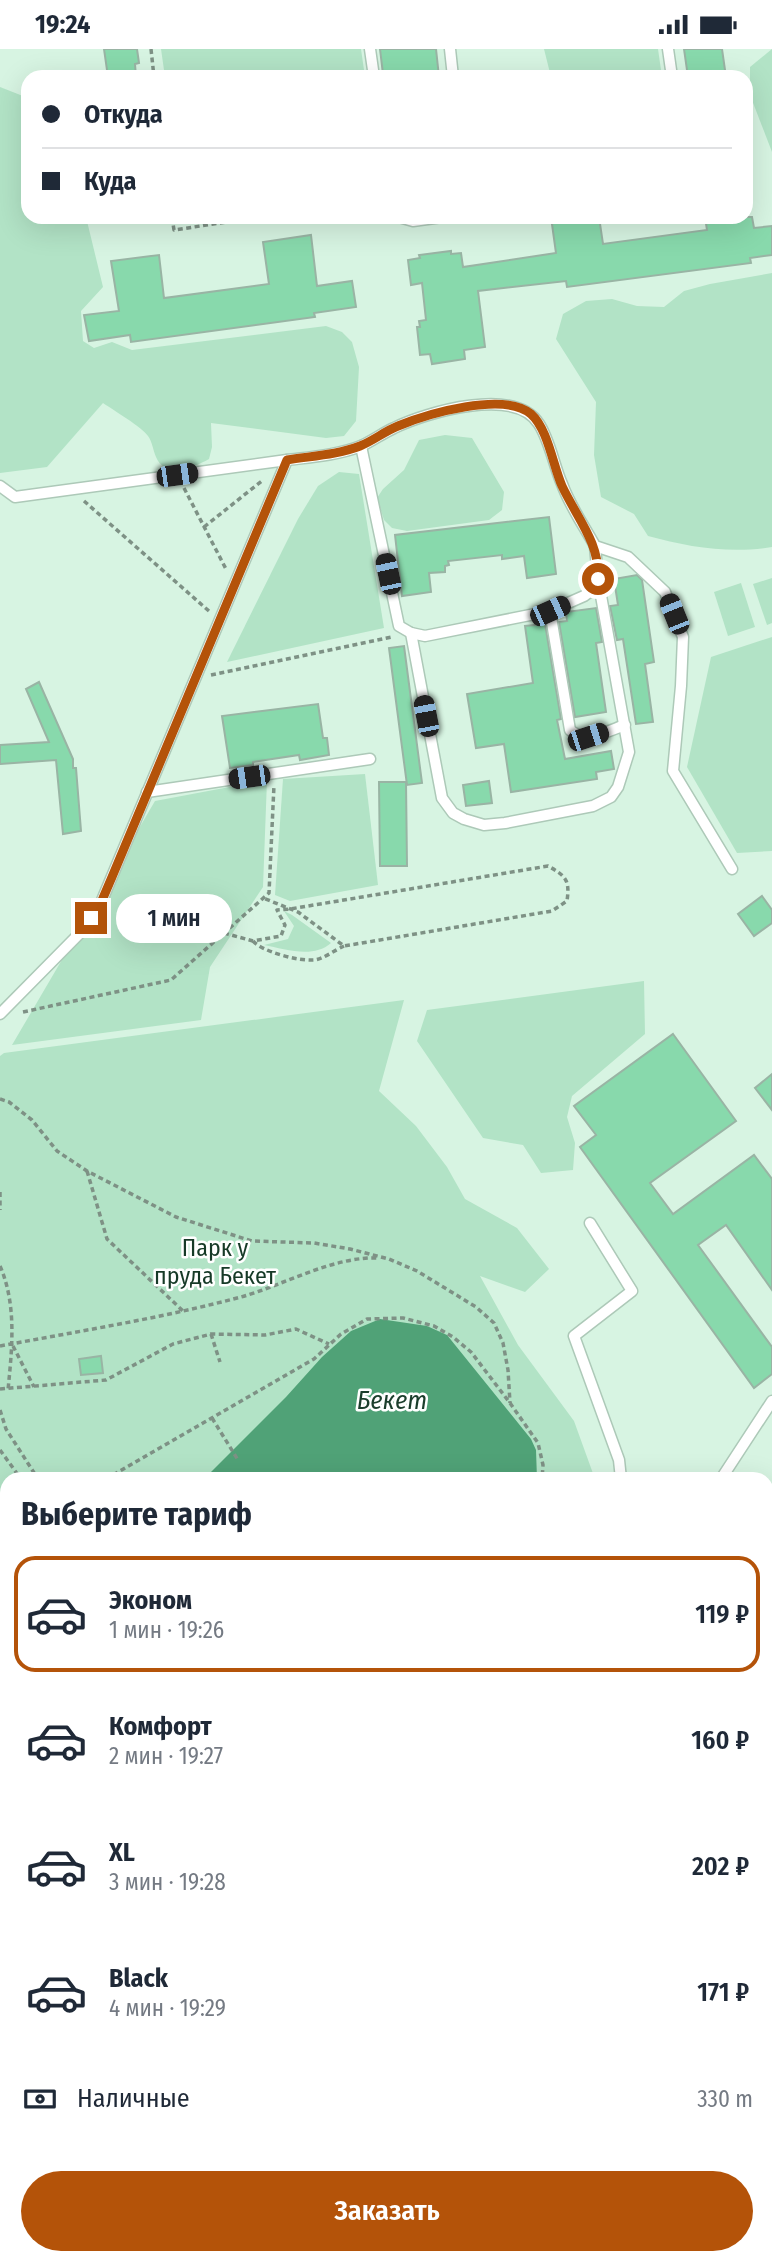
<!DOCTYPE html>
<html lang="ru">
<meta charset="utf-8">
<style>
:root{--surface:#fff;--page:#f2f2f3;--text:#1f2937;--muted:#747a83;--line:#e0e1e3;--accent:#b45309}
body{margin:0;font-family:"Fira Sans Condensed",sans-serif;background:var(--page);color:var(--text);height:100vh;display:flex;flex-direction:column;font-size:26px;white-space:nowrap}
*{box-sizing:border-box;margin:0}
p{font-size:23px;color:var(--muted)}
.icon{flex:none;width:38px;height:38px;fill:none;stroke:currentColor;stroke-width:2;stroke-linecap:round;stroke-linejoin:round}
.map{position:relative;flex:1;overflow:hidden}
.sheet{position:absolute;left:0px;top:1423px;width:774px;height:793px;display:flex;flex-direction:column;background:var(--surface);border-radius:21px 21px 0 0;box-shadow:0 7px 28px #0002}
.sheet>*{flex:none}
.banner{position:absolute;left:21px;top:21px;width:732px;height:154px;border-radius:21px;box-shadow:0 7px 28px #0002;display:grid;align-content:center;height:154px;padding:0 21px;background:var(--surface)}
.end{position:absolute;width:32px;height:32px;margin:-16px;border:9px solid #b45309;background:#fff;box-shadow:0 0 0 4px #fff}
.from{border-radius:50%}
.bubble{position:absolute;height:49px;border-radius:24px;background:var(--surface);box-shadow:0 7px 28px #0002;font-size:23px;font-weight:600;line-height:49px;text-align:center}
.car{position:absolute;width:21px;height:42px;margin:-21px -10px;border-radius:9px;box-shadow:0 0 5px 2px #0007;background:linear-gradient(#222 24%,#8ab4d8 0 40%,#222 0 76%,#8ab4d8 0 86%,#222 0)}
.banner b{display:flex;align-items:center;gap:24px;height:66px;font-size:26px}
.banner b+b{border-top:2px solid var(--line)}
.banner i{width:18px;height:18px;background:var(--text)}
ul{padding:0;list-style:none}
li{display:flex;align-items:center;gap:21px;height:116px;margin:0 14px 10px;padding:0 7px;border:4px solid transparent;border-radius:21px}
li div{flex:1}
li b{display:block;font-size:26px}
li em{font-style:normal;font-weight:600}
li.on{border-color:var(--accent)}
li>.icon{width:63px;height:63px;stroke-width:1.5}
h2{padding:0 21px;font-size:32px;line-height:84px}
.pay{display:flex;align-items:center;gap:18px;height:77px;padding:0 21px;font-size:26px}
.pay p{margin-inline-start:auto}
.action{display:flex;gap:14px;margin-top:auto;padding:14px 21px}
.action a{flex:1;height:80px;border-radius:42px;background:var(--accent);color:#fff;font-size:28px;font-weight:600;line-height:80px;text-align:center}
.status{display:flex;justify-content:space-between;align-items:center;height:49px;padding:0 35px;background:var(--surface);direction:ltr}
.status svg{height:19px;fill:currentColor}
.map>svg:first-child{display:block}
.green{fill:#b2e3c6}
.water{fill:#50a277}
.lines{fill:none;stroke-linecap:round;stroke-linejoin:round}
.river{stroke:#50a277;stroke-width:33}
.building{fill:#88d9ac;stroke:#99b4a4;stroke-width:2}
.lane-casing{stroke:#adc9b8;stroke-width:13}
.secondary-casing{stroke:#adc9b8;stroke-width:32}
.primary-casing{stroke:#adc9b8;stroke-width:35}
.path{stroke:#7e9185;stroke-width:3.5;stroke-dasharray:5 3.5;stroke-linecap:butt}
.lane{stroke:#fff;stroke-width:10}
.secondary{stroke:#fff;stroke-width:28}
.primary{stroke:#fff;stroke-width:32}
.tram{stroke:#526258;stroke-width:2}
.route{stroke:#b45309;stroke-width:9}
.labels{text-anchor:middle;stroke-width:5;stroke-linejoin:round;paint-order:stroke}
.park-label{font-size:24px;fill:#163a27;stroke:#fff}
.water-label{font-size:26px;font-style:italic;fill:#1b3e2c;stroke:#fff}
</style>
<div class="status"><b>19:24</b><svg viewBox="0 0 49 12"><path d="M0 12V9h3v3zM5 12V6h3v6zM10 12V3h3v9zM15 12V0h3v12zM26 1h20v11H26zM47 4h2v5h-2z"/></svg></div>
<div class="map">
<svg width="772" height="2215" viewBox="0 0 772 2215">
<rect width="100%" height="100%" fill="#d7f4e2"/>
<!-- green -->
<g class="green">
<polygon points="161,0 361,0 365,28 165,28"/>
<polygon points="544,0 658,0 662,28 551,28"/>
<polygon points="772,0 772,103 750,46 750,18"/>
<path d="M 0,38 L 28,49 L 28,168 L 86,168 L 103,238 L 81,262 L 83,292 L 94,299 L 112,293 L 132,301 L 326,277 L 342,283 L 352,293 L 359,318 L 356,372 L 344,387 L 326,389 L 211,374 L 212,398 L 209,410 C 193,419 165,430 156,408 C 153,401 152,392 148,387 C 142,378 113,361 103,354 L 47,418 L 0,424 Z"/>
<path d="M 772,224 L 772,498 C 730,505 688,498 648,487 L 634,465 L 601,448 L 594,406 L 596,353 L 556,290 L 563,265 L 586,252 L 612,250 L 637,257 L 664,258 L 684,242 L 710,235 Z"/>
<polygon points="445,386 472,389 504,443 502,461 489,471 407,482 392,479 384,471 377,449 383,440 404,421 419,391"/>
<polygon points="339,423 359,425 384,579 227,613 298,470 318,437"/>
<polygon points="772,529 772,574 767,576 753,535"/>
<polygon points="741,534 755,578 728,587 714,543"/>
<polygon points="772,588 772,802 737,804 687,718 711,608"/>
<polygon points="365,725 378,836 290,852 275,846 283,730"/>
<polygon points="267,731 263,838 210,918 201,971 12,996 155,752"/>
<path d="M 284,862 L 292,866 L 331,894 C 313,910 285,900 264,896 L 288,890 L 294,877 Z"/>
<polygon points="644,932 645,985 572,1047 567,1068 575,1094 573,1121 541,1124 523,1096 483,1089 417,992 427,961"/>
<polygon points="404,951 379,1042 416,1077 447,1118 465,1150 517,1179 549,1220 525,1243 480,1227 518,1296 574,1372 595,1430 7,1430 7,1519 0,1510 0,1007 4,1004"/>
</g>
<!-- water -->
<polygon class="water" points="380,1270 427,1277 447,1286 531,1390 536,1401 537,1430 204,1430 286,1348 322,1308 351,1282"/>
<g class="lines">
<!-- river -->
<polyline class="river" points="766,1502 772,1495"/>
</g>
<!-- building -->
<g class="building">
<polygon points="104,0 137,0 139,14 135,15 136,28 108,28"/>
<polygon points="380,0 436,0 439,28 397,28 397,23 383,25"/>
<polygon points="684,0 722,0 726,28 688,28"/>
<polygon points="551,168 599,168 603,195 707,181 705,168 752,168 754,179 772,177 772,206 750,209 751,214 567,238 566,232 478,242 485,298 464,301 465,310 432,315 430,305 420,306 417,278 420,278 419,272 426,271 422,234 411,236 408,211 420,209 419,206 451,202 451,205 461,204 463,218 556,204"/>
<polygon points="311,186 317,237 352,232 356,258 314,264 315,268 131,293 130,286 89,292 84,266 119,262 111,212 159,206 164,249 269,235 263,193"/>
<polygon points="549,468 556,525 527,529 524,507 502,510 502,506 448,512 449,516 445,517 445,523 429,524 431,543 402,547 395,486"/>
<polygon points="637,526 642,531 654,613 645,615 653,673 636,675 623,590 617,591 610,557 618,556 614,530"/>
<polygon points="596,559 602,593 596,594 606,663 575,668 559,573 567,572 566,563"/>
<polygon points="545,575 561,670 557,671 565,710 611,702 614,720 596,723 597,730 511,743 504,695 476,699 467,645 533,634 525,577"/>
<polygon points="404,597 422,734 407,736 389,599"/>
<polygon points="39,633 73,710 73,719 76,719 81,782 63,785 56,711 0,715 0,696 49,693 26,640"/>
<polygon points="318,655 323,689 327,689 329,706 300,711 299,706 253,713 253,716 230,719 222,667"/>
<polygon points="489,732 492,754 466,757 463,736"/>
<polygon points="379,733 406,733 407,817 380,817"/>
<polygon points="762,847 772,861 772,874 754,887 738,865"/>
<polygon points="673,985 736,1072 650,1134 673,1165 754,1106 772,1130 772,1241 726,1176 698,1196 772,1298 772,1325 754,1339 580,1098 596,1086 574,1057"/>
<polygon points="772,1025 772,1061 755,1039"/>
<polygon points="101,1307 103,1324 81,1326 79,1310"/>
</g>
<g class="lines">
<defs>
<g id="lane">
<polyline points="370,0 374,28"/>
<polyline points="450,0 453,28"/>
<polyline points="668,0 672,28"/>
<polyline points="399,168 413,172 442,168"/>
<polyline points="361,397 399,577 411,584 425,587 550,562 584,547 592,541 598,530 595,497"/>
<path d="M 287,411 C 311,408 338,406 361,397 C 372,392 383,384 394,379 C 427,363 515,337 539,375 C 550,392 554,417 562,435 C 570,457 584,477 595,497 L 628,508 L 665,543 L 683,588 L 681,637 L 673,722 L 732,820"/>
<polyline points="0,437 15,448 287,411 100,856 82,882 0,965"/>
<path d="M 550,562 L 570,681 C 585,695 608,682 625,676"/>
<polyline points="411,584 442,749 453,764 464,770 484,776 505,774 593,757 611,748 618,738 629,703 598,530"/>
<polyline points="147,743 370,710"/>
<polyline points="590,1174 632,1242 574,1287 619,1411 621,1430"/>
<polyline points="721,1430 772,1352"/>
<polyline points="0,1909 7,1916"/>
<polyline points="0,2023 7,2017"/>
</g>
<g id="secondary">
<polyline points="0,1613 7,1621"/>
<polyline points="766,1629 772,1614"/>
<polyline points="0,1658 7,1666"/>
<polyline points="766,2119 772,2135"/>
<polyline points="766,2175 772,2161"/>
<polyline points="485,2208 492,2215"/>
<polyline points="574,2208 605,2215"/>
</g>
<polyline id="primary" points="772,1686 769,1795 772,1840"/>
</defs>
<!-- lane casing -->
<use href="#lane" class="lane-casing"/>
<!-- secondary casing -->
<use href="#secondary" class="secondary-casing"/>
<!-- primary casing -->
<use href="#primary" class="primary-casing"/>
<!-- path -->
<g class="path">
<polyline points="151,0 154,28"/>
<polyline points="172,168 174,181 260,168"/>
<polyline points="184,439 227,522"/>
<polyline points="84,452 210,563"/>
<polyline points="204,478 263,431"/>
<polyline points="211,626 392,588"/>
<path d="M 224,884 L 253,892 L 281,887 L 285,876 L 277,861 L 290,860 L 548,817 C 566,827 570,831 567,852 L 552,862 L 344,897 L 298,863 L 263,849"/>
<path d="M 253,892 C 263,903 298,912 313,911 C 322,911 335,901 344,897"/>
<polyline points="23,963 171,931 269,844 274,736"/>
<polyline points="0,1050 9,1053 32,1071 57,1102 87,1122 176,1168 252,1192 314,1194 350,1200 389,1210 417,1222 476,1258 494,1274 503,1294 508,1321 510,1354"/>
<polyline points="87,1122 107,1190 183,1262"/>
<polyline points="0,1143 0,1161"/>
<path d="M 0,1217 C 17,1256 12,1300 8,1341"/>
<polyline points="211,1285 220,1313"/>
<path d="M 0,1297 C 80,1282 162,1269 241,1248 C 284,1236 333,1207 379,1209"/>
<polyline points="13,1297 34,1338"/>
<polyline points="0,1340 106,1331 173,1295 211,1285 265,1286 296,1280 329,1295"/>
<polyline points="0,1361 6,1380 38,1430"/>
<polyline points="212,1369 238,1411"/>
<polyline points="0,1401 21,1430"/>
<polyline points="106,1430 314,1310 341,1285 367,1270 403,1269 434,1277 453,1288 471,1303 510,1354 538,1394 543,1416 542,1430"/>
<polyline points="0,1481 7,1489"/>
</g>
<!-- lane -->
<use href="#lane" class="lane"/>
<!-- secondary -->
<use href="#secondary" class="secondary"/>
<!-- primary -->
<use href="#primary" class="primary"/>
<!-- tram -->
<g class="tram">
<polyline points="0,1546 7,1554"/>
<polyline points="0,1568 7,1576"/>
<polyline points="766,2136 772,2136"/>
<polyline points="766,2150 772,2149"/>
</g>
</g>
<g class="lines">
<!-- route -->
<path class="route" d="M 91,869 L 100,856 L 112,828 L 287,411 C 311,407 337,406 360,397 C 373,392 385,382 398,377 C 427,365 504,342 531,365 C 548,380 553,417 562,437 C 577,469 600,494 598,530"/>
</g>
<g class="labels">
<!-- park labels -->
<g class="park-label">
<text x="215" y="1207">Парк у<tspan x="215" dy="28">пруда Бекет</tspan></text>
</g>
<!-- water labels -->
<g class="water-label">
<text x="392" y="1360">Бекет</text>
</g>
</g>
</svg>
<i class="end from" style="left:598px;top:530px"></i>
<i class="end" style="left:91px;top:869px"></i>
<div class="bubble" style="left:116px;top:845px;width:116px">1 мин</div>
<i class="car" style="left:177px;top:426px;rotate:82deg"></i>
<i class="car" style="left:388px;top:525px;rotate:348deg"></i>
<i class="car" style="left:550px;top:562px;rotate:66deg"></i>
<i class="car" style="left:674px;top:565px;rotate:338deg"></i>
<i class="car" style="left:426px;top:667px;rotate:349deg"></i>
<i class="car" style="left:588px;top:688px;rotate:72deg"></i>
<i class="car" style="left:249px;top:728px;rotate:262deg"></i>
<div class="banner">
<b><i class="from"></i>Откуда</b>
<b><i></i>Куда</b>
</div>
<section class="sheet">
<h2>Выберите тариф</h2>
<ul>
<li class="on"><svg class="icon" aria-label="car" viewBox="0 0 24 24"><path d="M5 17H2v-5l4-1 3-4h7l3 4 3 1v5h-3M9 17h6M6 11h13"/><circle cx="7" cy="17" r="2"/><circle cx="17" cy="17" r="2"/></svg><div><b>Эконом</b><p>1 мин · 19:26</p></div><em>119 ₽</em></li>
<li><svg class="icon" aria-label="car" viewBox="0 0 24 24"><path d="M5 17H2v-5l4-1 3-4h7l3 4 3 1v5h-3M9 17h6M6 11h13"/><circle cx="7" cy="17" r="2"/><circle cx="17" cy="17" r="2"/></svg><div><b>Комфорт</b><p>2 мин · 19:27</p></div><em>160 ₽</em></li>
<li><svg class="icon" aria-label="car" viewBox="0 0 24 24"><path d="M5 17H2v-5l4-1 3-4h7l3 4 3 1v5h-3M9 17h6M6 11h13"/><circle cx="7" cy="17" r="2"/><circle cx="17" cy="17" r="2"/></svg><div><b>XL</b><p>3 мин · 19:28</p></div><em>202 ₽</em></li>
<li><svg class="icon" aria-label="car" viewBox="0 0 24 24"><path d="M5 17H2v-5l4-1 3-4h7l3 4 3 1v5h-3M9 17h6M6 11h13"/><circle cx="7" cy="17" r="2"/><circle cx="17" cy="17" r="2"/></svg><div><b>Black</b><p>4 мин · 19:29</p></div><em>171 ₽</em></li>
</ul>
<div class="pay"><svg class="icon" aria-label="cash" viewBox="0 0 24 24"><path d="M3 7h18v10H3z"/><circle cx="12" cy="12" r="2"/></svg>Наличные<p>330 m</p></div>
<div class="action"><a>Заказать</a></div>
</section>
</div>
